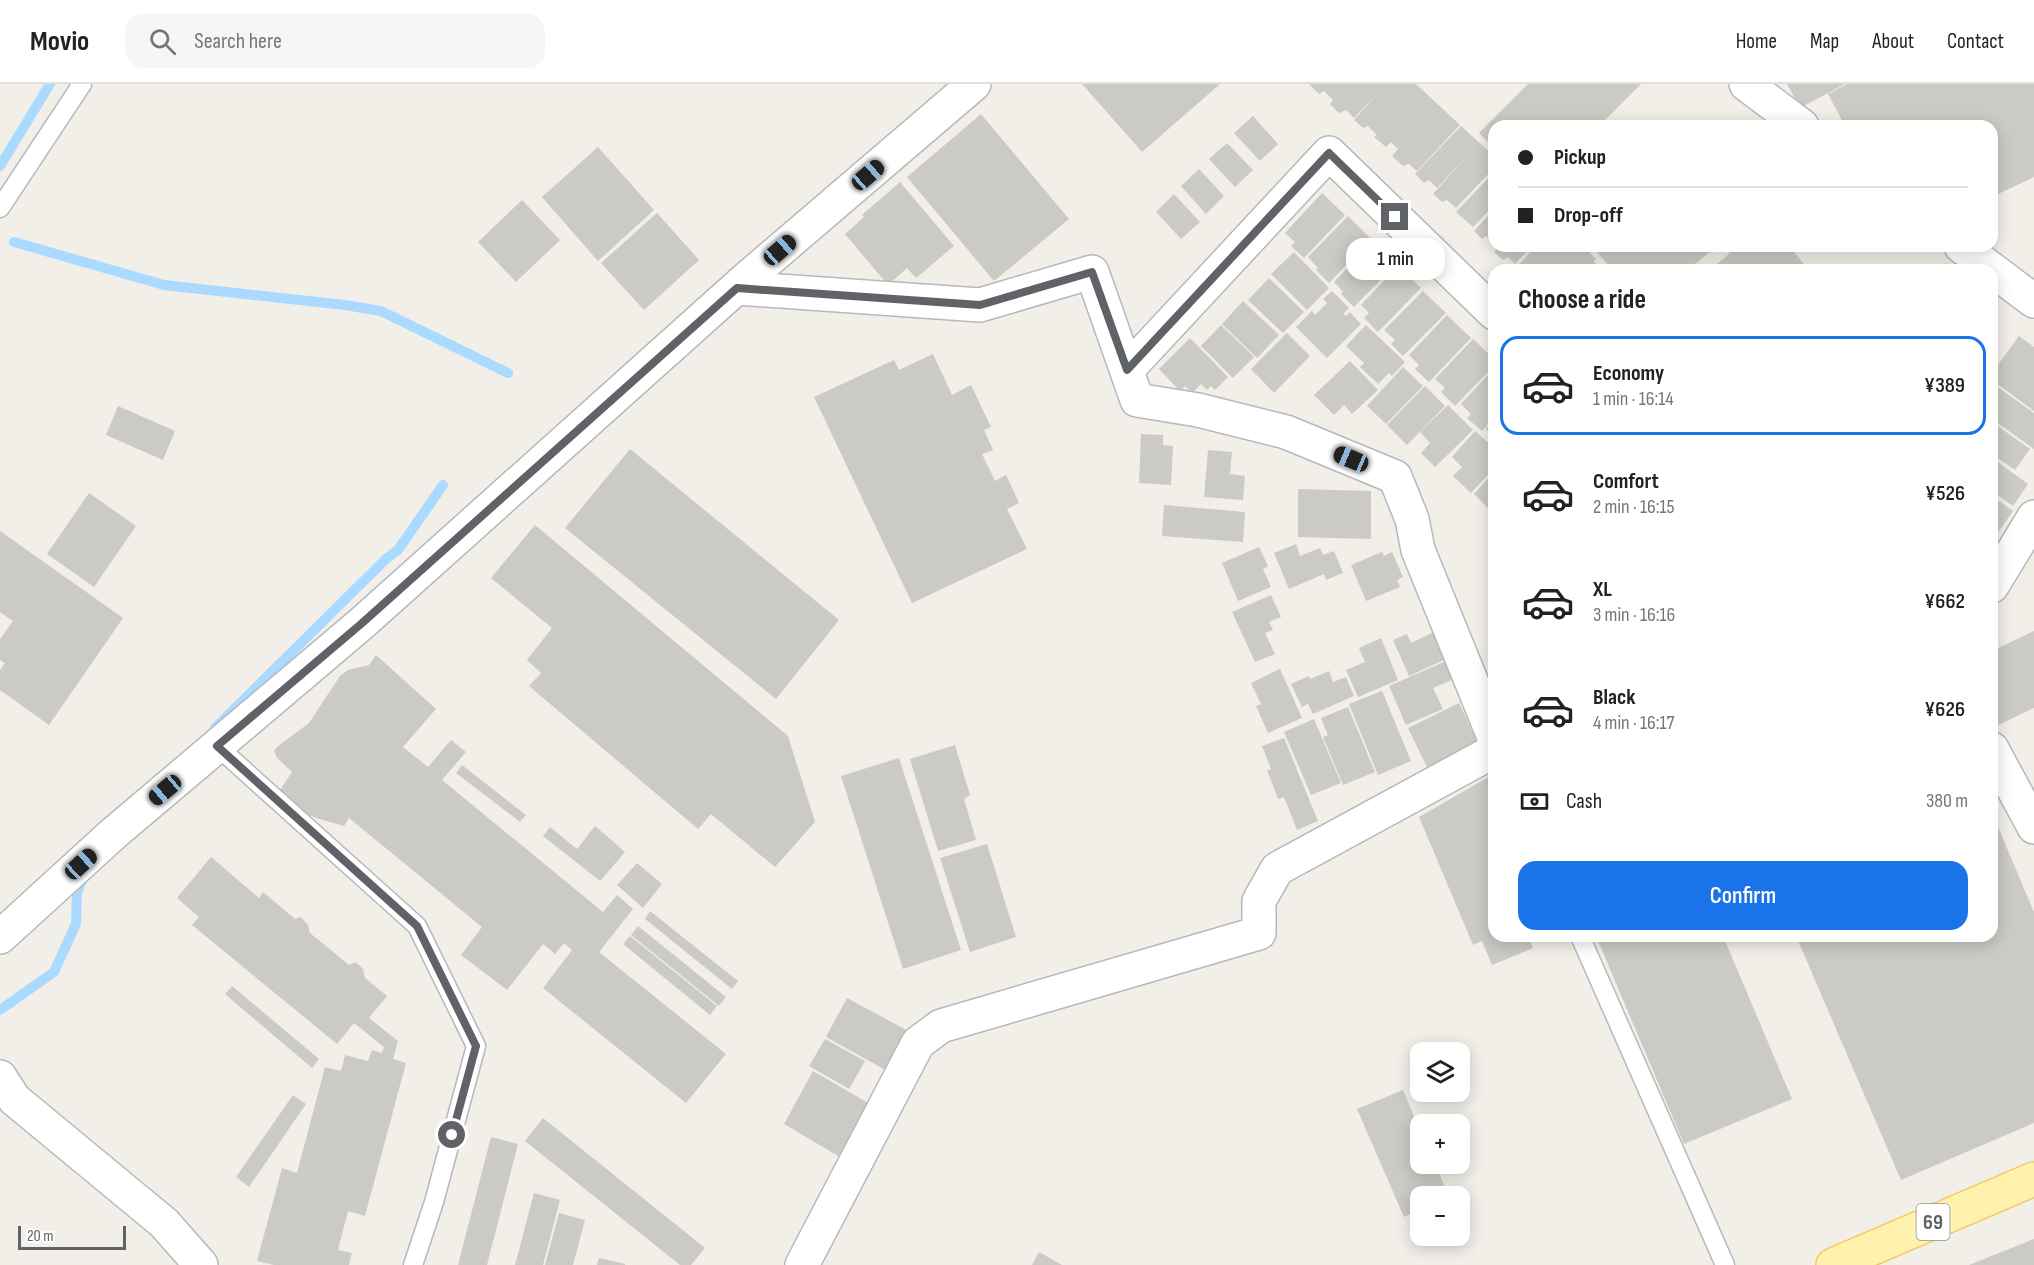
<!DOCTYPE html>
<meta charset="utf-8">
<style>
:root{--surface:#fff;--page:#f6f6f6;--text:#222;--muted:#767676;--line:#e0e0e0;--accent:#1a73e8}
body{margin:0;font-family:"Sofia Sans Condensed",sans-serif;background:var(--page);color:var(--text);height:100vh;display:flex;flex-direction:column;font-size:22px;white-space:nowrap}
*{box-sizing:border-box;margin:0}
p{font-size:20px;color:var(--muted)}
.icon{flex:none;width:33px;height:33px;fill:none;stroke:currentColor;stroke-width:2;stroke-linecap:round;stroke-linejoin:round}
.map{position:relative;flex:1;overflow:hidden}
.drawer{position:absolute;left:1488px;top:180px;width:510px;height:678px;display:flex;flex-direction:column;background:var(--surface);border-radius:18px;box-shadow:0 3px 15px #0003}
.drawer>*{flex:none}
.guide{position:absolute;left:1488px;top:36px;width:510px;height:132px;border-radius:18px;box-shadow:0 3px 15px #0003;display:grid;align-content:center;height:132px;padding:0 30px;background:var(--surface)}
.fabs{position:absolute;left:1410px;top:958px;display:grid;gap:12px}
.fabs a{display:grid;place-items:center;width:60px;height:60px;border-radius:12px;background:var(--surface);box-shadow:0 3px 15px #0003;font-size:30px}
.scale{position:absolute;left:18px;bottom:15px;width:108px;box-sizing:border-box;padding-left:6px;border:3px solid #5f6368;border-top:0;font-size:16px;line-height:21px;white-space:nowrap;color:#5f6368;-webkit-text-stroke:4px #fff;paint-order:stroke}
.end{position:absolute;width:27px;height:27px;margin:-14px;border:8px solid #5f6368;background:#fff;box-shadow:0 0 0 3px #fff}
.from{border-radius:50%}
.bubble{position:absolute;height:42px;border-radius:18px;background:var(--surface);box-shadow:0 3px 15px #0003;font-size:20px;font-weight:600;line-height:42px;text-align:center}
.car{position:absolute;width:18px;height:36px;margin:-18px -9px;border-radius:8px;box-shadow:0 0 4px 2px #0007;background:linear-gradient(#222 24%,#8ab4d8 0 40%,#222 0 76%,#8ab4d8 0 86%,#222 0)}
.guide b{display:flex;align-items:center;gap:21px;height:57px;font-size:22px}
.guide b+b{border-top:2px solid var(--line)}
.guide i{width:15px;height:15px;background:var(--text)}
ul{padding:0;list-style:none}
li{display:flex;align-items:center;gap:18px;height:99px;margin:0 12px 9px;padding:0 18px;border:3px solid transparent;border-radius:18px}
li div{flex:1}
li b{display:block;font-size:22px}
li em{font-style:normal;font-weight:600}
li.current{border-color:var(--accent)}
li>.icon{width:54px;height:54px;stroke-width:1.5}
h2{padding:0 30px;font-size:27px;line-height:72px}
.pay{display:flex;align-items:center;gap:15px;height:66px;padding:0 30px;font-size:22px}
.pay p{margin-inline-start:auto}
.action{display:flex;gap:12px;margin-top:auto;padding:12px 30px}
.action a{flex:1;height:69px;border-radius:18px;background:var(--accent);color:#fff;font-size:24px;font-weight:600;line-height:69px;text-align:center}
header{display:flex;align-items:center;gap:36px;box-sizing:border-box;height:84px;padding:0 30px;background:var(--surface);border-bottom:2px solid var(--line)}
header strong{font-size:28px}
nav{display:flex;gap:33px;margin-inline-start:auto;font-size:21px}
.search{width:420px;height:54px;background:var(--page);display:flex;align-items:center;gap:15px;box-sizing:border-box;padding:0 21px;border-radius:18px;color:var(--muted);font-size:22px}
.map>svg:first-child{display:block}
.lines{fill:none;stroke-linecap:round;stroke-linejoin:round}
.stream{stroke:#aadaff;stroke-width:10}
.building{fill:#cccac5}
.service-casing{stroke:#b5b8bc;stroke-width:21}
.minor-casing{stroke:#b5b8bc;stroke-width:36}
.primary-casing{stroke:#f2c960;stroke-width:36}
.service{stroke:#fff;stroke-width:18}
.minor{stroke:#fff;stroke-width:33}
.primary{stroke:#fff2af;stroke-width:33}
.route{stroke:#5f6368;stroke-width:8}
.labels{text-anchor:middle;stroke-width:5;stroke-linejoin:round;paint-order:stroke}
.shield{fill:#fff;stroke:#8f9295;stroke-width:1.5}
.shield-label{font-size:21px;font-weight:bold;fill:#5f6368}
</style>
<header>
<strong>Movio</strong>
<div class="search"><svg class="icon" aria-label="search" viewBox="0 0 24 24"><circle cx="10" cy="10" r="6"/><path d="M15 15l6 6"/></svg>Search here</div>
<nav><a>Home</a><a>Map</a><a>About</a><a>Contact</a></nav>
</header>
<div class="map">
<svg width="2034" height="1181" viewBox="0 0 2034 1181">
<rect width="100%" height="100%" fill="#f1efe8"/>
<g class="lines">
<!-- stream -->
<g class="stream">
<polyline points="0,82 50,0"/>
<polyline points="14,158 164,201 345,221 381,227 508,289"/>
<polyline points="215,644 386,475 398,466 443,401"/>
<polyline points="0,926 54,888 76,840 77,808 84,792"/>
</g>
</g>
<!-- building -->
<g class="building">
<polygon points="1082,0 1220,0 1142,68"/>
<polygon points="1309,0 1416,0 1460,41 1417,87 1409,80 1403,82 1392,72 1398,65 1391,58 1386,63 1374,53 1377,51 1368,42 1363,44 1354,36 1377,10 1354,34 1346,26 1339,29 1330,20 1333,16 1324,7 1319,10"/>
<polygon points="1528,0 1641,0 1599,42 1494,42 1494,64 1479,49"/>
<polygon points="1787,0 1845,0 1800,24"/>
<polygon points="1847,0 2034,0 2034,93 1992,113 1992,42 1845,42 1828,10"/>
<polygon points="981,30 1069,135 994,197 907,93"/>
<polygon points="1253,32 1278,60 1260,77 1234,49"/>
<polygon points="1461,42 1494,72 1494,84 1456,124 1447,116 1442,118 1433,110 1468,71 1437,104 1429,96 1424,99 1415,90"/>
<polygon points="1227,59 1253,86 1235,103 1209,75"/>
<polygon points="598,63 654,126 598,177 542,113"/>
<polygon points="1199,85 1224,112 1206,130 1181,102"/>
<polygon points="1494,88 1494,121 1473,143 1456,128"/>
<polygon points="900,98 954,162 916,194 907,184 888,201 845,150 864,133 862,131"/>
<polygon points="1322,109 1345,131 1304,174 1291,162 1295,158 1285,149"/>
<polygon points="1174,110 1200,138 1181,155 1156,128"/>
<polygon points="522,116 560,156 516,198 478,158"/>
<polygon points="1494,125 1494,160 1486,152 1482,155 1474,147"/>
<polygon points="657,129 699,176 644,226 601,179"/>
<polygon points="1348,132 1371,155 1329,199 1316,186 1318,184 1308,173"/>
<polygon points="1373,158 1395,181 1354,223 1341,210 1343,208 1334,198"/>
<polygon points="1499,162 1532,162 1515,180 1508,173 1503,176 1494,168"/>
<polygon points="1536,162 1583,162 1596,175 1594,178 1603,186 1514,186"/>
<polygon points="1592,162 1717,162 1688,186 1612,186"/>
<polygon points="1738,162 1789,162 1809,186 1710,186"/>
<polygon points="1294,168 1329,204 1307,226 1271,190"/>
<polygon points="1398,182 1421,204 1378,248 1364,234 1369,229 1361,221"/>
<polygon points="1269,194 1304,228 1283,249 1248,216"/>
<polygon points="1332,207 1349,224 1343,230 1346,232 1350,228 1361,240 1327,274 1296,243 1312,227 1315,231 1327,219 1323,215"/>
<polygon points="1423,207 1446,229 1403,272 1391,260 1395,256 1384,246"/>
<polygon points="1243,217 1279,251 1257,274 1222,240"/>
<polygon points="1447,231 1471,254 1429,298 1415,285 1419,281 1409,271"/>
<polygon points="1221,241 1254,273 1233,294 1201,262"/>
<polygon points="1366,241 1405,278 1392,292 1389,289 1378,300 1360,283 1364,279 1346,262"/>
<polygon points="1287,249 1310,272 1274,309 1251,285"/>
<polygon points="2019,252 2034,263 2034,327 1992,296 1992,289"/>
<polygon points="1190,254 1228,293 1215,306 1211,302 1207,306 1201,300 1192,309 1185,302 1180,307 1159,285"/>
<polygon points="1473,255 1494,275 1494,282 1455,322 1441,308 1445,304 1435,295"/>
<polygon points="933,270 952,311 971,301 991,343 984,346 993,366 982,370 995,397 1006,391 1019,419 1007,425 1027,465 912,519 814,313 894,276 899,286"/>
<polygon points="1350,277 1378,306 1352,330 1344,321 1334,331 1314,311"/>
<polygon points="1403,283 1423,302 1386,340 1367,322"/>
<polygon points="1494,284 1494,333 1482,347 1467,334 1471,330 1461,320"/>
<polygon points="1992,299 2034,329 2034,365 1992,335"/>
<polygon points="1425,302 1445,322 1407,361 1387,341"/>
<polygon points="1448,321 1473,346 1435,383 1421,369 1430,359 1420,348"/>
<polygon points="118,322 175,347 163,376 106,351"/>
<polygon points="1494,336 1494,353 1486,345"/>
<polygon points="1992,338 2030,365 2015,386 1992,370"/>
<polygon points="1475,347 1494,364 1494,384 1471,409 1453,392 1462,383 1452,373"/>
<polygon points="1141,350 1163,351 1163,361 1173,362 1171,401 1139,399"/>
<polygon points="630,365 839,536 776,615 565,444"/>
<polygon points="1208,366 1232,368 1230,390 1245,392 1243,416 1204,413"/>
<polygon points="1992,374 2028,400 2013,422 1992,407"/>
<polygon points="1494,388 1494,421 1488,424 1474,410"/>
<polygon points="1298,405 1371,407 1371,455 1298,453"/>
<polygon points="89,409 136,442 94,503 47,470"/>
<polygon points="1992,412 2013,427 1997,450 1992,447"/>
<polygon points="1164,421 1245,428 1243,458 1162,452"/>
<polygon points="535,441 788,652 815,738 775,783 711,730 698,745 529,602 541,589 527,576 552,544 491,494"/>
<polygon points="0,447 123,534 49,641 0,606 0,586 5,579 0,576 0,555 13,537 0,528"/>
<polygon points="1296,460 1300,472 1320,464 1323,471 1334,467 1343,489 1326,496 1324,490 1289,505 1274,469"/>
<polygon points="1259,463 1268,482 1263,485 1271,503 1238,517 1222,479"/>
<polygon points="1382,468 1384,472 1392,468 1403,493 1397,496 1400,503 1366,517 1351,481"/>
<polygon points="1271,511 1281,533 1269,538 1273,546 1265,549 1275,570 1255,578 1232,528"/>
<polygon points="2034,547 2034,624 1996,642 1992,633 1992,567"/>
<polygon points="1434,548 1446,575 1409,592 1393,556 1407,550 1411,559"/>
<polygon points="1381,554 1398,596 1358,613 1346,586 1365,578 1359,564"/>
<polygon points="376,571 436,625 403,663 428,683 451,656 466,668 442,696 603,828 617,811 633,825 599,868 726,970 686,1019 543,904 572,866 564,859 555,870 543,860 507,906 461,871 482,843 349,734 344,742 316,734 299,726 278,709 292,688 277,674 274,667 277,663 309,639 340,592 348,586 369,581"/>
<polygon points="1446,577 1454,595 1433,604 1443,625 1406,641 1389,602"/>
<polygon points="1280,585 1302,634 1268,649 1256,622 1261,620 1251,599"/>
<polygon points="1329,587 1333,598 1346,593 1354,612 1313,630 1308,620 1302,623 1291,600 1309,592 1310,595"/>
<polygon points="1382,607 1411,677 1378,691 1349,620"/>
<polygon points="1459,619 1478,659 1427,683 1408,644"/>
<polygon points="1348,623 1375,688 1343,701 1323,653 1328,651 1321,634"/>
<polygon points="1314,635 1341,699 1311,711 1284,648"/>
<polygon points="1284,654 1318,737 1297,746 1284,713 1278,715 1267,686 1271,685 1262,662"/>
<polygon points="955,661 970,711 964,715 976,756 938,767 910,675"/>
<polygon points="899,674 961,866 903,885 841,692"/>
<polygon points="462,681 526,731 520,738 456,689"/>
<polygon points="1494,690 1494,852 1528,852 1533,864 1492,881 1482,857 1473,861 1419,733"/>
<polygon points="1992,729 2034,828 2034,1039 1901,1096 1796,852 1992,852"/>
<polygon points="595,742 625,768 600,797 543,752 550,743 577,765"/>
<polygon points="987,760 1016,853 970,868 940,774"/>
<polygon points="211,773 259,814 263,808 295,835 301,833 308,841 310,849 349,881 356,878 363,885 365,894 387,912 369,934 398,957 393,975 406,979 365,1132 348,1127 338,1166 352,1169 349,1181 274,1181 257,1177 282,1084 297,1089 325,983 341,987 345,971 368,977 372,966 382,969 384,963 354,939 337,960 192,841 199,833 177,814"/>
<polygon points="637,779 662,800 643,824 617,801"/>
<polygon points="650,827 738,897 732,905 645,835"/>
<polygon points="638,842 726,913 719,922 631,851"/>
<polygon points="630,852 717,922 710,931 623,860"/>
<polygon points="1596,852 1723,852 1792,1015 1684,1060"/>
<polygon points="232,902 319,975 312,984 225,910"/>
<polygon points="847,914 910,948 889,988 826,953"/>
<polygon points="825,955 865,977 849,1005 809,982"/>
<polygon points="813,987 870,1020 840,1073 784,1040"/>
<polygon points="1403,1006 1420,1047 1420,1080 1435,1080 1449,1113 1420,1113 1420,1126 1404,1133 1357,1025"/>
<polygon points="293,1011 306,1020 249,1103 236,1093"/>
<polygon points="543,1034 705,1164 691,1181 680,1181 525,1057"/>
<polygon points="491,1053 518,1060 487,1181 458,1181"/>
<polygon points="534,1109 560,1116 543,1181 515,1181"/>
<polygon points="559,1129 585,1136 573,1181 545,1181"/>
<polygon points="2034,1155 2034,1181 1969,1181"/>
<polygon points="1039,1168 1062,1181 1032,1181"/>
<polygon points="599,1174 625,1180 625,1181 597,1181"/>
</g>
<g class="lines">
<defs>
<g id="service">
<polyline points="0,124 82,0"/>
<polyline points="217,662 417,842 476,962 434,1118 413,1181"/>
<polyline points="1580,852 1725,1181"/>
</g>
<g id="minor">
<polyline points="1746,0 1802,42"/>
<polyline points="1961,162 2034,217"/>
<polyline points="737,204 980,221 1092,188 1137,316 1198,326 1286,348 1395,393 1412,435 1418,466 1494,653"/>
<polyline points="1127,286 1329,69 1494,229"/>
<polyline points="1992,502 2034,433"/>
<polyline points="1992,665 2034,743"/>
<polyline points="0,853 113,750 361,540 745,196 974,0"/>
<polyline points="0,993 14,1015 164,1139 201,1181"/>
<polyline points="802,1181 918,959 941,942 1259,849 1259,817 1277,785 1494,667"/>
</g>
<polyline id="primary" points="1833,1181 2034,1095"/>
</defs>
<!-- service casing -->
<use href="#service" class="service-casing"/>
<!-- minor casing -->
<use href="#minor" class="minor-casing"/>
<!-- primary casing -->
<use href="#primary" class="primary-casing"/>
<!-- service -->
<use href="#service" class="service"/>
<!-- minor -->
<use href="#minor" class="minor"/>
<!-- primary -->
<use href="#primary" class="primary"/>
</g>
<g class="lines">
<!-- route -->
<polyline class="route" points="452,1051 476,962 417,842 217,662 361,540 737,204 980,221 1092,188 1127,286 1329,69 1395,133"/>
</g>
<g class="labels">
<!-- shield labels -->
<rect class="shield" x="1916.5" y="1120" width="33" height="36" rx="4.5"/>
<g class="shield-label">
<text x="1933" y="1145">69</text>
</g>
</g>
</svg>
<div class="fabs">
<a><svg class="icon" aria-label="layers" viewBox="0 0 24 24"><path d="M12 4l9 5-9 5-9-5zM3 14l9 5 9-5"/></svg></a>
<a>+</a>
<a>−</a>
</div>
<div class="scale">20 m</div>
<i class="end from" style="left:452px;top:1051px"></i>
<i class="end" style="left:1395px;top:133px"></i>
<div class="bubble" style="left:1346px;top:154px;width:99px">1 min</div>
<i class="car" style="left:868px;top:91px;rotate:49deg"></i>
<i class="car" style="left:780px;top:166px;rotate:49deg"></i>
<i class="car" style="left:1351px;top:375px;rotate:293deg"></i>
<i class="car" style="left:165px;top:706px;rotate:230deg"></i>
<i class="car" style="left:81px;top:780px;rotate:48deg"></i>
<div class="guide">
<b><i class="from"></i>Pickup</b>
<b><i></i>Drop-off</b>
</div>
<section class="drawer">
<h2>Choose a ride</h2>
<ul>
<li class="current"><svg class="icon" aria-label="car" viewBox="0 0 24 24"><path d="M5 17H2v-5l4-1 3-4h7l3 4 3 1v5h-3M9 17h6M6 11h13"/><circle cx="7" cy="17" r="2"/><circle cx="17" cy="17" r="2"/></svg><div><b>Economy</b><p>1 min · 16:14</p></div><em>¥389</em></li>
<li><svg class="icon" aria-label="car" viewBox="0 0 24 24"><path d="M5 17H2v-5l4-1 3-4h7l3 4 3 1v5h-3M9 17h6M6 11h13"/><circle cx="7" cy="17" r="2"/><circle cx="17" cy="17" r="2"/></svg><div><b>Comfort</b><p>2 min · 16:15</p></div><em>¥526</em></li>
<li><svg class="icon" aria-label="car" viewBox="0 0 24 24"><path d="M5 17H2v-5l4-1 3-4h7l3 4 3 1v5h-3M9 17h6M6 11h13"/><circle cx="7" cy="17" r="2"/><circle cx="17" cy="17" r="2"/></svg><div><b>XL</b><p>3 min · 16:16</p></div><em>¥662</em></li>
<li><svg class="icon" aria-label="car" viewBox="0 0 24 24"><path d="M5 17H2v-5l4-1 3-4h7l3 4 3 1v5h-3M9 17h6M6 11h13"/><circle cx="7" cy="17" r="2"/><circle cx="17" cy="17" r="2"/></svg><div><b>Black</b><p>4 min · 16:17</p></div><em>¥626</em></li>
</ul>
<div class="pay"><svg class="icon" aria-label="cash" viewBox="0 0 24 24"><path d="M3 7h18v10H3z"/><circle cx="12" cy="12" r="2"/></svg>Cash<p>380 m</p></div>
<div class="action"><a>Confirm</a></div>
</section>
</div>
